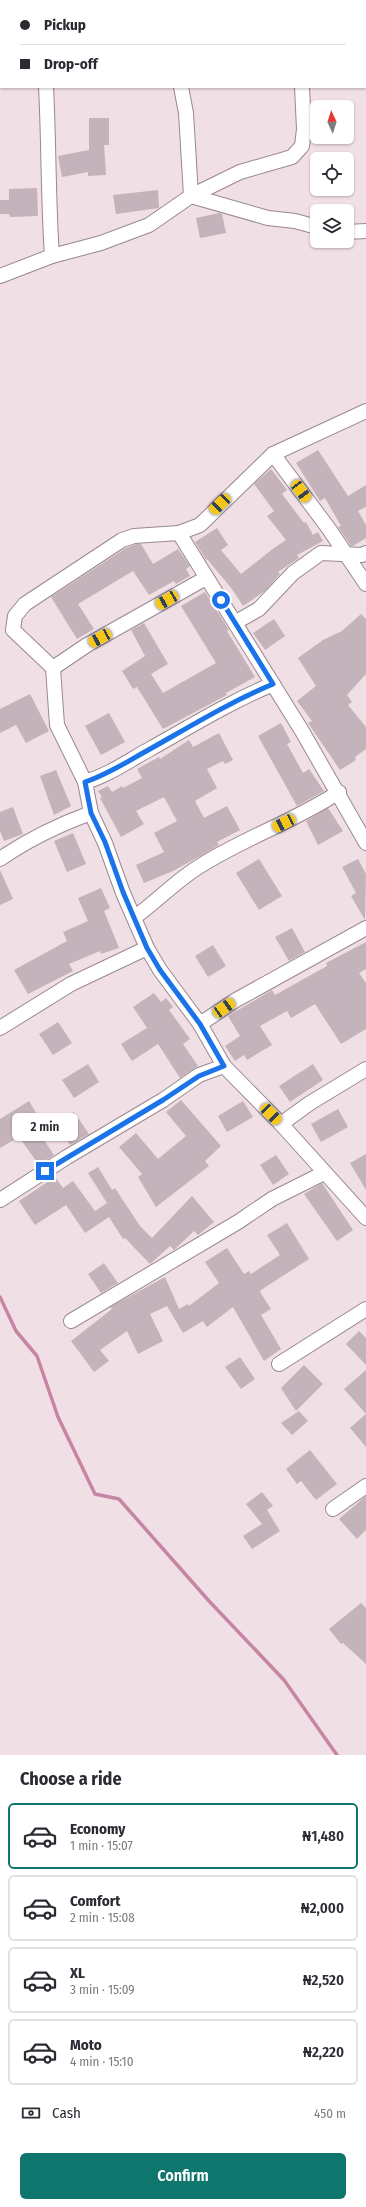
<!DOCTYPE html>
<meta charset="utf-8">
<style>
:root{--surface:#fff;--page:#f2f2f3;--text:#2b2b33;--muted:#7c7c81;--line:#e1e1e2;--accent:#0f766e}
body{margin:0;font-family:"Fira Sans Condensed",sans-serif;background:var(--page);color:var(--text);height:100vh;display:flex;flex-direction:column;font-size:15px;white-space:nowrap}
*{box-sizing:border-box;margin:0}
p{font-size:13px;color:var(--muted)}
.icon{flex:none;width:22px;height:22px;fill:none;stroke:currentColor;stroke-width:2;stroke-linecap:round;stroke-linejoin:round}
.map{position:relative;height:1755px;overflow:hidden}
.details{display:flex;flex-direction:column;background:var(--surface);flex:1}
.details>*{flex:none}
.hud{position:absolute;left:0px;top:0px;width:366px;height:88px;box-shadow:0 1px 3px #0004;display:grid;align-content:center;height:88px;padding:0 20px;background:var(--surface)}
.needle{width:26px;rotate:356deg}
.controls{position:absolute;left:310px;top:100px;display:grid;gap:8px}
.controls a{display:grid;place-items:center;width:44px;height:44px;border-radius:6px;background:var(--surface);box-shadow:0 1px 3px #0004;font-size:20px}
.end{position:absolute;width:18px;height:18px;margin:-9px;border:5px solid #1a73e8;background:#fff;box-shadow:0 0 0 2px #fff}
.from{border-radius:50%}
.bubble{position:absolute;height:28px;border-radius:6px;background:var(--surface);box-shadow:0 1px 3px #0004;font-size:13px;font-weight:600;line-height:28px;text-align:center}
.car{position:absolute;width:12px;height:24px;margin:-12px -6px;border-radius:5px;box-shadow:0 0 3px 1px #0007;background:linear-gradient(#f5c518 24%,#345 0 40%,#f5c518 0 76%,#345 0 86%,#f5c518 0)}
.hud b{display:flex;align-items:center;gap:14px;height:38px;font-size:15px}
.hud b+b{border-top:1px solid var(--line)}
.hud i{width:10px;height:10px;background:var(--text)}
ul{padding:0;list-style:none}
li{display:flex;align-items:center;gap:12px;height:66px;margin:0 8px 6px;padding:0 12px;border:2px solid var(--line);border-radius:6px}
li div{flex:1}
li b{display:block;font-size:15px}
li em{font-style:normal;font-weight:600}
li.on{border-color:var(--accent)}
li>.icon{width:36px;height:36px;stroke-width:1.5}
h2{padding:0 20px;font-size:18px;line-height:48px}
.pay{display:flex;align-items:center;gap:10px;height:44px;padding:0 20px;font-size:15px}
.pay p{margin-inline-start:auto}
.button{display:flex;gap:8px;margin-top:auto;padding:8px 20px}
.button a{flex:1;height:46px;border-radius:6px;background:var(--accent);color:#fff;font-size:16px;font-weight:600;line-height:46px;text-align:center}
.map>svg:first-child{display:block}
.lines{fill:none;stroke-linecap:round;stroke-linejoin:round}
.stream{stroke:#c785a4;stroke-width:3.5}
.building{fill:#c4b3ba}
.street-casing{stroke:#99888f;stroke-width:16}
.street{stroke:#fff;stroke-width:14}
.route{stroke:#1a73e8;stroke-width:5}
</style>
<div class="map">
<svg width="366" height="1755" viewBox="0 0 366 1755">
<rect width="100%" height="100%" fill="#f1dfe6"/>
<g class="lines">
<!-- stream -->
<polyline class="stream" points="0,1297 16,1331 37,1356 58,1417 95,1494 119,1499 209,1601 284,1680 337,1755"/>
</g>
<!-- building -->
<g class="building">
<polygon points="89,118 109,118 109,145 104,145 106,175 88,176 88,172 62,177 58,156 89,150"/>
<polygon points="37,188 38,216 10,217 9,214 0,214 0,200 9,200 9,189"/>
<polygon points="158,190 159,208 116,214 113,195"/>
<polygon points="219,213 222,214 226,233 200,238 196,218"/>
<polygon points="318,450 348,496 366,485 366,507 358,511 366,525 366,538 353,546 351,546 338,527 341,526 325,498 320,501 296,463"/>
<polygon points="271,469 287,490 282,494 304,523 306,522 313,535 318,532 323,541 297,555 299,558 278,572 280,574 265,591 243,606 232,589 207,559 206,560 195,542 217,528 228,545 221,550 241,574 274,548 286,540 267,516 274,511 254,484"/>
<polygon points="136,544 141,544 153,564 178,549 190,566 186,569 190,576 176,584 174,581 149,595 133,571 78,604 94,629 77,639 51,597 126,548"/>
<polygon points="205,592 229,630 227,631 255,677 226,693 227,695 163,729 137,687 133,689 122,671 145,656 131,630 144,623 168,664 151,674 163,693 216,663 181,606"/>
<polygon points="361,614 366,619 366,674 347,695 352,702 348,705 366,727 366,749 355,757 356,760 340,770 308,723 312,721 297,701 316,686 298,658 323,640 342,631"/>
<polygon points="274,619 285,636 265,650 253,633"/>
<polygon points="30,694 49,731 26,743 16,725 0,733 0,709"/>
<polygon points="109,713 125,742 101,755 85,726"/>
<polygon points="281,723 291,742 287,744 303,773 309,769 324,791 297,806 258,736"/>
<polygon points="219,733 233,760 225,764 223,761 207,769 217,788 195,801 204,818 227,806 240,830 217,842 219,845 202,855 173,871 144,883 136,865 164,852 154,833 177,821 164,797 136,811 144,824 121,837 100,798 102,797 98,791 108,786 112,792 122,786 123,788 142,778 137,769 159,757 160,759 189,740 193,747"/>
<polygon points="56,770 71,806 54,815 40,776"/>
<polygon points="13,807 23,834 4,841 0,831 0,812"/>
<polygon points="328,808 343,831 318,845 306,821"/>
<polygon points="73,833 86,864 67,872 54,841"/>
<polygon points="259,859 282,896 259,910 236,873"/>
<polygon points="358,859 366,874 365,920 351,896 356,893 342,867"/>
<polygon points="0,870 13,899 0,905"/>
<polygon points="101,888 110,908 104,911 119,948 101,954 100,951 69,964 73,971 28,994 14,970 67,941 63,932 88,921 78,898"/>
<polygon points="292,928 305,952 289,961 275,937"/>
<polygon points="366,942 366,969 359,973 366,983 366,1029 341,1044 315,1004 291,1018 287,1011 260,1026 272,1045 247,1060 244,1055 235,1061 225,1046 240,1036 228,1016 272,990 275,995 327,966 326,963"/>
<polygon points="213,945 226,966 208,977 195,956"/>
<polygon points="154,993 161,1002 166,998 173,1007 169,1010 190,1039 183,1044 198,1066 180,1078 158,1044 132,1061 121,1044 147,1028 133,1007"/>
<polygon points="58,1022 72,1043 53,1055 39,1034"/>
<polygon points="88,1064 99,1082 74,1098 62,1080"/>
<polygon points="313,1064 323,1080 290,1102 279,1086"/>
<polygon points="181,1100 221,1146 205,1161 209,1166 156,1207 138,1177 142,1174 119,1147 136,1133 158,1159 186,1136 166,1112"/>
<polygon points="29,1101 50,1136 44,1140 54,1155 39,1165 19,1137 0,1148 0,1119"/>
<polygon points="243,1101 253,1117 227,1132 218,1116"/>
<polygon points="338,1109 348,1127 321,1142 311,1124"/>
<polygon points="74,1112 89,1134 70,1145 56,1123"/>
<polygon points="366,1154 366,1190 350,1163"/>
<polygon points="276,1155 289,1174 273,1185 260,1165"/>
<polygon points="98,1167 112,1190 115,1188 140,1226 152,1238 192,1196 214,1222 198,1235 194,1231 174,1250 170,1246 150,1264 125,1238 123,1239 109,1217 85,1233 66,1205 35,1225 19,1201 55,1177 63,1188 73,1181 95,1211 107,1203 88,1173"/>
<polygon points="322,1183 353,1230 337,1241 304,1194"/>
<polygon points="287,1223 309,1259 261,1290 260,1292 271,1309 261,1315 281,1349 264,1361 233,1307 207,1327 203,1321 183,1333 167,1306 150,1314 163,1341 138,1354 127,1331 100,1350 109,1361 94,1372 71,1341 112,1309 110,1307 165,1277 179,1309 188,1304 189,1306 219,1283 205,1262 227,1248 244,1274 249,1271 251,1274 280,1255 267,1235"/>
<polygon points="104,1263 118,1283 101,1293 88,1274"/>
<polygon points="359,1331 366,1338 366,1365 346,1344"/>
<polygon points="240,1357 255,1379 241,1389 225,1367"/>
<polygon points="304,1365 323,1384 296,1411 281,1388"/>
<polygon points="366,1370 366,1447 350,1428 366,1414 344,1389"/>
<polygon points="299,1411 308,1421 292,1435 281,1423"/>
<polygon points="310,1450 337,1484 316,1500 301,1481 297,1484 286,1469"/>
<polygon points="262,1492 273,1506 267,1510 280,1531 252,1549 243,1536 262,1524 246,1504"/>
<polygon points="366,1496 366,1530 357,1539 339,1519"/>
<polygon points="361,1603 366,1608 366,1664 343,1643 341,1644 329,1629"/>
</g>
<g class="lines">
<defs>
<g id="street">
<polyline points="48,1 48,0"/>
<polyline points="176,1 176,0"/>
<polyline points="301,1 301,0"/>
<path d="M 46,87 C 49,143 48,199 52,256"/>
<polyline points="181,87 186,113 191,196 240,172 292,157 302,146 304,129 302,87"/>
<polyline points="347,232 366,231"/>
<polyline points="0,276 52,256 101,243 149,225 191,196 268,218 295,221 317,227"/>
<polyline points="366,411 273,454 200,525 179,533 134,536 122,540 25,604 15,616 13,630 53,668 57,725 85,782 91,813 105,843 123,893 147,948 160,970 200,1024 224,1066 281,1124 366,1218"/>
<polyline points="273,454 329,529 366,584"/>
<polyline points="179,533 302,731 366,843"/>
<polyline points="236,622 259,609 293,573 321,553 362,555 366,553"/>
<polyline points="53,668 87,645 206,578"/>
<path d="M 85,782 C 109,775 128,761 150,749 C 191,726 230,702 273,684"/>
<path d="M 0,859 C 29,839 58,825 91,813"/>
<path d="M 135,917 C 157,901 177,880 200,866 C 244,838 295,821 339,792"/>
<polyline points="200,1024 236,1000 366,928"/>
<polyline points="0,1028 71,984 147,948"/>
<polyline points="281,1124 310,1103 366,1069"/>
<polyline points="0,1200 67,1157 163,1100 199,1075 224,1066"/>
<polyline points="71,1321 238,1222 272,1199 324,1173"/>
<polyline points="279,1364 366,1309"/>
<polyline points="333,1509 366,1486"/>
</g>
</defs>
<!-- street casing -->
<use href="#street" class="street-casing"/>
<!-- street -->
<use href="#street" class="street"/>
</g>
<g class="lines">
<!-- route -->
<path class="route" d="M 45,1171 L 163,1100 L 199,1076 L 224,1066 L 200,1024 L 160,970 L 147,948 L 123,892 L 105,842 L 91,813 L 85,782 C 109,774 128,761 150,749 C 191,726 230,702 273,684 L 221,600"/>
</g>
</svg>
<div class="controls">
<a><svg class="needle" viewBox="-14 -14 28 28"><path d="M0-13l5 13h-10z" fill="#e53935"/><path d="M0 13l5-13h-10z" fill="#7c7c81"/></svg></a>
<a><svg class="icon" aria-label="locate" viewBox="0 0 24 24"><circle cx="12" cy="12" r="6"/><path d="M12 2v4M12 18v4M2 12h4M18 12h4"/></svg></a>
<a><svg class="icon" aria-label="layers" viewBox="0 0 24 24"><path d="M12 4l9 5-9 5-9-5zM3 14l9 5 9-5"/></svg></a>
</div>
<i class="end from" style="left:221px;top:600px"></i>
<i class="end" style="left:45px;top:1171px"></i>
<div class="bubble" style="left:12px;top:1113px;width:66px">2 min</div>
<i class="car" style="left:301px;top:491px;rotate:143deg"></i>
<i class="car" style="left:220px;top:504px;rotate:226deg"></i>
<i class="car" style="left:167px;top:600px;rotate:240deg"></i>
<i class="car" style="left:100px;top:638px;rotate:241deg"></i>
<i class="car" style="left:284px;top:823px;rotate:243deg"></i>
<i class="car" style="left:224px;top:1008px;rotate:56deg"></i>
<i class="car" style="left:271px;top:1114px;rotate:136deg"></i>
<div class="hud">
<b><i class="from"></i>Pickup</b>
<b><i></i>Drop-off</b>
</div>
</div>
<section class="details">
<h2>Choose a ride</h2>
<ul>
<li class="on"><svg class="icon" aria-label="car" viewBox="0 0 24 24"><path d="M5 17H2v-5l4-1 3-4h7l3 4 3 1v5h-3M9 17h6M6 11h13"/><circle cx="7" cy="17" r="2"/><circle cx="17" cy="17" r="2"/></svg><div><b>Economy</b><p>1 min · 15:07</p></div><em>₦1,480</em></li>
<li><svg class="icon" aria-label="car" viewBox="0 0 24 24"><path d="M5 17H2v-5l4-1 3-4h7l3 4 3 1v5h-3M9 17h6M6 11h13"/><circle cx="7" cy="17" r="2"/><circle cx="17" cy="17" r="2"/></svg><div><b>Comfort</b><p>2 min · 15:08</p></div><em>₦2,000</em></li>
<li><svg class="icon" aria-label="car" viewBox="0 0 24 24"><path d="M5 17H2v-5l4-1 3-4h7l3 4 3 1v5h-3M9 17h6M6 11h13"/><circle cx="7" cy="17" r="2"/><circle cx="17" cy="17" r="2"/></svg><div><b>XL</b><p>3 min · 15:09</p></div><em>₦2,520</em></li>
<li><svg class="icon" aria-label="car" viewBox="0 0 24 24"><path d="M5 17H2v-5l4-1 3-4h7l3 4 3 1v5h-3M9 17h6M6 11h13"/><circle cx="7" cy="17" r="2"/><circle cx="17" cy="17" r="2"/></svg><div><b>Moto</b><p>4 min · 15:10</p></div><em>₦2,220</em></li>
</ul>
<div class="pay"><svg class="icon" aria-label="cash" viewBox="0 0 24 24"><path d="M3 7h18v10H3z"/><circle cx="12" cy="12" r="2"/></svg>Cash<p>450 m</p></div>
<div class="button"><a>Confirm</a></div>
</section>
